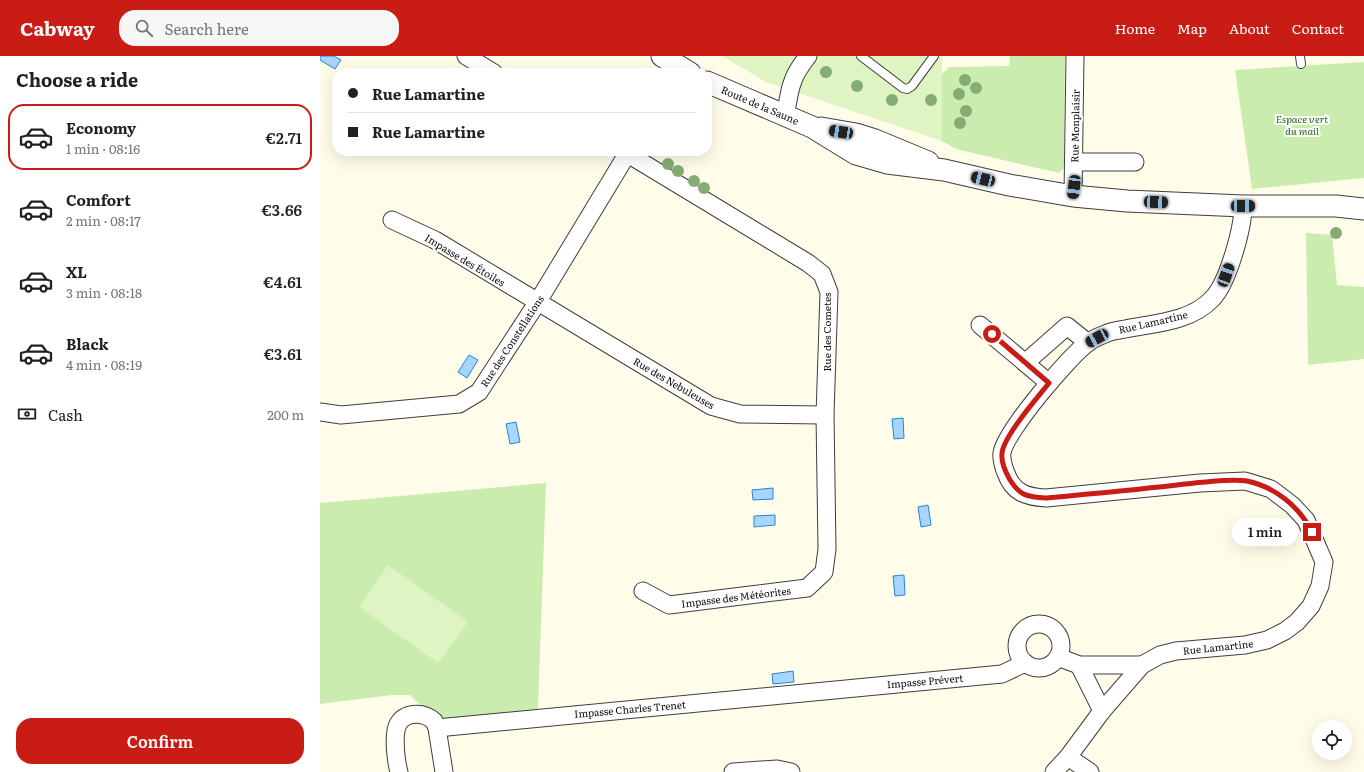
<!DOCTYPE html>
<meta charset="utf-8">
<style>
:root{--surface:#fff;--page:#f6f6f6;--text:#202124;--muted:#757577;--line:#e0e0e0;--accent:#c91c15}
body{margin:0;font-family:Literata,serif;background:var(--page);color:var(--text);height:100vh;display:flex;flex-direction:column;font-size:15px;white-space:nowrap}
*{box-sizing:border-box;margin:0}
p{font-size:13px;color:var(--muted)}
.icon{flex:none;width:22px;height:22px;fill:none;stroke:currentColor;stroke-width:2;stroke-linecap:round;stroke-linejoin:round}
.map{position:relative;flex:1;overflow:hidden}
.drawer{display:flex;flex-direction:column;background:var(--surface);width:320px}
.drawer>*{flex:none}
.top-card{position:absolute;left:12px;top:12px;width:380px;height:88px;border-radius:16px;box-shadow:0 4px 16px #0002;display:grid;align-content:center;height:88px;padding:0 16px;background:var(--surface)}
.fabs{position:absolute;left:992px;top:664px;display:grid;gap:8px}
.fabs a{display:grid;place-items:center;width:40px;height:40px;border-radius:50%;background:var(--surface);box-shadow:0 4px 16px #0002;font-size:20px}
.end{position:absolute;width:18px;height:18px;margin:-9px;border:5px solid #c91c15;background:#fff;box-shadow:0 0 0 2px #fff}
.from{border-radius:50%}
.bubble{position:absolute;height:28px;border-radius:14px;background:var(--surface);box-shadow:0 4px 16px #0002;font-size:13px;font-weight:600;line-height:28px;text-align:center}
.car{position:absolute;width:12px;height:24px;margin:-12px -6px;border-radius:5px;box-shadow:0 0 3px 1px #0007;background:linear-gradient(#222 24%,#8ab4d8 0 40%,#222 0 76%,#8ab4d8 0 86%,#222 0)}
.top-card b{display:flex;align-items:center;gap:14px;height:38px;font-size:15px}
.top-card b+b{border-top:1px solid var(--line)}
.top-card i{width:10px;height:10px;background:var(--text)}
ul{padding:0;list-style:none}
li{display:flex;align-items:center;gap:12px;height:66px;margin:0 8px 6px;padding:0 8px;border:2px solid transparent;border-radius:16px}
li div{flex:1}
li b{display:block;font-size:15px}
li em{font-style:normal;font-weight:600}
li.on{border-color:var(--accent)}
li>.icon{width:36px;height:36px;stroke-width:1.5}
h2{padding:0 16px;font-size:18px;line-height:48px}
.pay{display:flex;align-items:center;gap:10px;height:44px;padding:0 16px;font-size:15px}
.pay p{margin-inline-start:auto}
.primary-button{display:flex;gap:8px;margin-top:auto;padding:8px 16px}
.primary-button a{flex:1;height:46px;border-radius:16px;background:var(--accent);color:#fff;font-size:16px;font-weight:600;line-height:46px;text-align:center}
header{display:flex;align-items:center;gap:24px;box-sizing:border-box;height:56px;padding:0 20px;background:var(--accent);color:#fff}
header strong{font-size:19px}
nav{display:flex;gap:22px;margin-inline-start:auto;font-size:14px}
.search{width:280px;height:36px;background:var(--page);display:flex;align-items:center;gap:10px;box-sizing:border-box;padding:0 14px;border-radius:16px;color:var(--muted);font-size:15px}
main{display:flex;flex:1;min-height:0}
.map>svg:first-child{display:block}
.green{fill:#caedaf}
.pitch{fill:#def4c2}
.water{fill:#a7d5fd;stroke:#2684dc}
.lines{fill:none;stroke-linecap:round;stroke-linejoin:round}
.service-casing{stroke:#3e3e3e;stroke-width:10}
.minor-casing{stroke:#3e3e3e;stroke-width:19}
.tertiary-casing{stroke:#3e3e3e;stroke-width:23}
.service{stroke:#fff;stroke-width:8}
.minor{stroke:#fff;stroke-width:17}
.tertiary{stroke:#fff;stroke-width:21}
.tree{fill:#84ac74}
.route{stroke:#c91c15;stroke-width:5}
.labels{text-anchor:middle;stroke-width:4;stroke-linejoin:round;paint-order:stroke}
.street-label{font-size:10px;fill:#0b0b0b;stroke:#fff}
.park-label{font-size:10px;font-style:italic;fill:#1f6915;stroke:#fff}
</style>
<header>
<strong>Cabway</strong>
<div class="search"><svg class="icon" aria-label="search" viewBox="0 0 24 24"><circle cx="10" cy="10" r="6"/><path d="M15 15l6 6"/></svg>Search here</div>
<nav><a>Home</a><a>Map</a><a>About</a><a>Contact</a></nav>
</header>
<main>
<section class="drawer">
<h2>Choose a ride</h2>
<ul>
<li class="on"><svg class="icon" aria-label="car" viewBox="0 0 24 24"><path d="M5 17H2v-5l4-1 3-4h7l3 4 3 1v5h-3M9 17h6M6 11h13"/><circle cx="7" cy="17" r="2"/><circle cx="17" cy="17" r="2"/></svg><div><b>Economy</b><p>1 min · 08:16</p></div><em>€2.71</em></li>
<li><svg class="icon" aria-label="car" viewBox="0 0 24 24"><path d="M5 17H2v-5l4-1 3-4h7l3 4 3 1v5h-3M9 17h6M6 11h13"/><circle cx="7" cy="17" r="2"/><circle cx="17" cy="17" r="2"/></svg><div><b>Comfort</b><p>2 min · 08:17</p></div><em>€3.66</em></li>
<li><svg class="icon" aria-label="car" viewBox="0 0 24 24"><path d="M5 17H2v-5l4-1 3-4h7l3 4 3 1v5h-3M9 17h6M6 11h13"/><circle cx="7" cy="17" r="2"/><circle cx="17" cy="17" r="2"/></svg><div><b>XL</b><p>3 min · 08:18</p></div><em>€4.61</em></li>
<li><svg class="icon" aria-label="car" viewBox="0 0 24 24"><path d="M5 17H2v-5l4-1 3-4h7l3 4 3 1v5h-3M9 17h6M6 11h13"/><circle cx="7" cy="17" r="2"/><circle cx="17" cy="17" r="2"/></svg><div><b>Black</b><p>4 min · 08:19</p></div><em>€3.61</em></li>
</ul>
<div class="pay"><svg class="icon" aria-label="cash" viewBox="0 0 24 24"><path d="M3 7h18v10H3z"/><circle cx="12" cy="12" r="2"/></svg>Cash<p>200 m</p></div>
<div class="primary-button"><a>Confirm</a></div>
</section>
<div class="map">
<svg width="1044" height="716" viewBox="0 0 1044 716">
<rect width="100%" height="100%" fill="#fffde9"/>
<!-- green -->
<g class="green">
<polygon points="690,0 745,0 744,112 739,117 636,93 622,85 622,18 629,11 689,10"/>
<polygon points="1044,6 1044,122 932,133 915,14"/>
<polygon points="986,177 1012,179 1017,229 1044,231 1044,303 988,309"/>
<polygon points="226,427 218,653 118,667 90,639 72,639 0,648 0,447"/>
</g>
<!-- pitch -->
<g class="pitch">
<polygon points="402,0 622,0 622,85 446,26"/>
<polygon points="68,509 148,566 118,607 39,551"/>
</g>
<!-- water -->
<g class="water">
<polygon points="0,0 14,0 21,4 15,13 0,4"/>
<polygon points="149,299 158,304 147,322 138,316"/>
<polygon points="583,362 584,382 574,383 572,363"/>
<polygon points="196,366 200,386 190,388 186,368"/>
<polygon points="453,432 453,443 433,444 432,434"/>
<polygon points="608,449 611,469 601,471 598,451"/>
<polygon points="455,459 455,469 434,471 434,460"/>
<polygon points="584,519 585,539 575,540 573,520"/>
<polygon points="473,615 474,626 453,628 452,618"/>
</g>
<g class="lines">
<defs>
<g id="service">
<polyline points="541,0 583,32 587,33 592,30 614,0"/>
<polyline points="980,0 981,8"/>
</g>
<g id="minor">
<polyline points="146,0 174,17"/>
<path d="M 464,59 C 469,48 468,36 473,25 C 476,15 482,8 488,0"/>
<polyline points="303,95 488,207 502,218 509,236 505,359 507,493 504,516 487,532 349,549 323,535"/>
<polyline points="754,106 815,106"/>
<polyline points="753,140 755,0"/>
<polyline points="72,164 115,184 391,350 420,358 505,359"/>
<polyline points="660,269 729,327"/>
<polyline points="705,307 747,270 768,287"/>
<polyline points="0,356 21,359 139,348 159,336 217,247 309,95"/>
<circle cx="719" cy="590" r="22"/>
<polyline points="738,601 759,609 822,609"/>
<polyline points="759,609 782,655"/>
<polyline points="117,672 682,618 705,607"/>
<polyline points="748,701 770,716"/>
<path d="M 79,716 C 76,705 74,686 76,674 C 80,655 102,655 114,665 L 117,672 L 124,716"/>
<polyline points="413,716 457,713 471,716"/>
<path d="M 734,716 L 748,701 L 782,655 L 822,609 L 840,599 L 856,595 L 925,589 L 947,584 L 965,575 L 977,566 L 991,550 L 1000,530 L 1004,506 L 986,464 L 972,449 L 951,433 L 925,425 L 880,427 L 726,442 C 707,441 693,437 686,417 C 684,413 681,402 682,397 C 685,376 750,299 769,286 C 773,283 780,280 785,278 C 791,275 799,274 805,273 C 835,267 870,266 892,243 C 908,227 923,172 923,150"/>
</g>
<g id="tertiary">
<polyline points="342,0 370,17"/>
<polyline points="387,26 492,71 536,98 567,107 624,114 689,129 753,140 807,145 923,150 1016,150 1044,153"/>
<polyline points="501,72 536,78 555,84 608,106"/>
</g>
</defs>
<!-- service casing -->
<use href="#service" class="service-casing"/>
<!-- minor casing -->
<use href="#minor" class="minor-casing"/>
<!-- tertiary casing -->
<use href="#tertiary" class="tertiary-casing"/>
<!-- service -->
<use href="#service" class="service"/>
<!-- minor -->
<use href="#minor" class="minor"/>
<!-- tertiary -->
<use href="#tertiary" class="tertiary"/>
</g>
<!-- trees -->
<g class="tree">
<circle cx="506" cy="16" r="6"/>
<circle cx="645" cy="24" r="6"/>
<circle cx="537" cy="30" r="6"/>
<circle cx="656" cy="32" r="6"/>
<circle cx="639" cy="38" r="6"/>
<circle cx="572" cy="44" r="6"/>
<circle cx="611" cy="44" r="6"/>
<circle cx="646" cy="55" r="6"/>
<circle cx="640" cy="67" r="6"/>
<circle cx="348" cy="108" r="6"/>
<circle cx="358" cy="115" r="6"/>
<circle cx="374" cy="125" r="6"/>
<circle cx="384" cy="132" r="6"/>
<circle cx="1016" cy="177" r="6"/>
</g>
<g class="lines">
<!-- route -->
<path class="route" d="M 672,278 L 729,327 C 718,341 682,382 682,398 C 681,407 686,417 690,424 C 700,440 708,441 726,442 C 770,438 813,434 857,429 C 874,427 911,422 927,425 C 955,431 979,450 992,476"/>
</g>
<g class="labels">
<!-- street labels -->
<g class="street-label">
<text transform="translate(440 49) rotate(23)" y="4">Route de la Saune</text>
<text transform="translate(755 70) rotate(-89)" y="4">Rue Monplaisir</text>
<text transform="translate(145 204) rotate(31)" y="4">Impasse des Étoiles</text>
<text transform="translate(833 266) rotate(-13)" y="4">Rue Lamartine</text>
<text transform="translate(507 276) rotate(-90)" y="4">Rue des Cometes</text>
<text transform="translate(192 285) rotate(-57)" y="4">Rue des Constellations</text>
<text transform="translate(354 327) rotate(30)" y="4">Rue des Nebuleuses</text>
<text transform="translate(416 541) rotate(-7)" y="4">Impasse des Météorites</text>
<text transform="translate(898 591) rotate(-6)" y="4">Rue Lamartine</text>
<text transform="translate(605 625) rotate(-5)" y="4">Impasse Prévert</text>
<text transform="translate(310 653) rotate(-5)" y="4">Impasse Charles Trenet</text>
</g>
<!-- park labels -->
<g class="park-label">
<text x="982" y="67">Espace vert<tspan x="982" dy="12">du mail</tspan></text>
</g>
</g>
</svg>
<div class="fabs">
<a><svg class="icon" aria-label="locate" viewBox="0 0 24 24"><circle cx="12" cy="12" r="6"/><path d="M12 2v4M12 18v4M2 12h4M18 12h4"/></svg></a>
</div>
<i class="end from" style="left:672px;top:278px"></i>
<i class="end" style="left:992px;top:476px"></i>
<div class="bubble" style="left:912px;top:462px;width:66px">1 min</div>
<i class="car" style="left:521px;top:76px;rotate:279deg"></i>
<i class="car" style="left:663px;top:123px;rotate:283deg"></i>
<i class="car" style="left:754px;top:131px;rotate:187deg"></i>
<i class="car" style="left:836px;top:146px;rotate:92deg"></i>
<i class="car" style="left:923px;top:150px;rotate:90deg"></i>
<i class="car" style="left:906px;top:219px;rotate:20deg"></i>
<i class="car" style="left:777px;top:282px;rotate:241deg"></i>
<div class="top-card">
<b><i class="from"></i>Rue Lamartine</b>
<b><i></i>Rue Lamartine</b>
</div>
</div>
</main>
